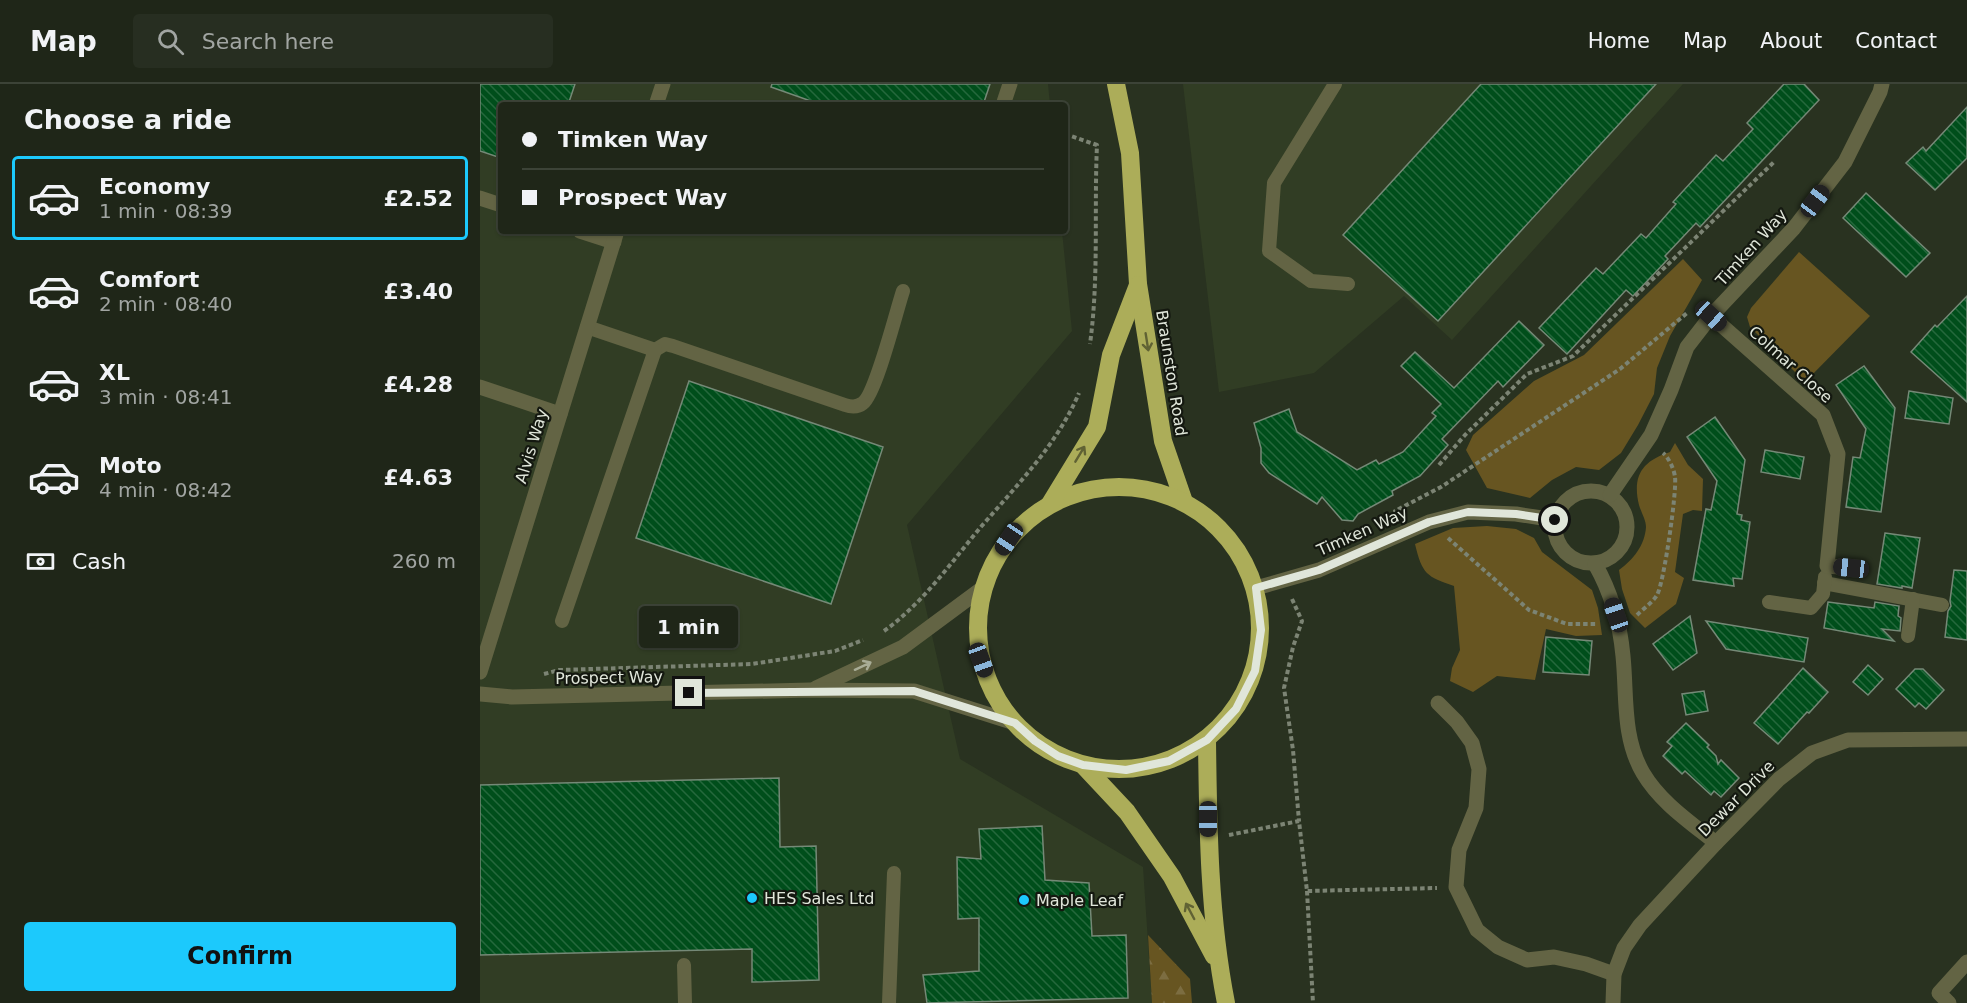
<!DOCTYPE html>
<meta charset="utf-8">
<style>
:root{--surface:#1f2618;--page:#272e21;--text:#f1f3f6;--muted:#a1a5a2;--line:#3c4337;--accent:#1cc9fc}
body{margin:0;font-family:"DejaVu Sans",sans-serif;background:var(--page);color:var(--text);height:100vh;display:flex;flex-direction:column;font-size:22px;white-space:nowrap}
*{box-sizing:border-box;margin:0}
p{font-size:20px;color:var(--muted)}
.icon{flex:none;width:33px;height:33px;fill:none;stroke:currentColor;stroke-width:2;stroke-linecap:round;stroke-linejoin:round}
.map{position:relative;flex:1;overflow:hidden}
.panel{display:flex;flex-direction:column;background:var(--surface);width:480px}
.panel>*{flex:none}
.banner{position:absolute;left:18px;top:18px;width:570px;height:132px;border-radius:6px;box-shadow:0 2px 4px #0004,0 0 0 2px var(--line);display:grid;align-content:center;height:132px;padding:0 24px;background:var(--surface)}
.end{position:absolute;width:27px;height:27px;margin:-14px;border:8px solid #e0e6da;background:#111;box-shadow:0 0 0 3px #111}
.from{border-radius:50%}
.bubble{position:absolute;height:42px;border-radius:6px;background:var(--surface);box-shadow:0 2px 4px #0004,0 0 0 2px var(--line);font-size:20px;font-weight:800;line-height:42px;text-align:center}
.car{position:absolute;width:18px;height:36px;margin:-18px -9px;border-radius:8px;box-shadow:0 0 4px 2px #0007;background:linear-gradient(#222 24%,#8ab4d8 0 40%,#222 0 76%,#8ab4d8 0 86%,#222 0)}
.banner b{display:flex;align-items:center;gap:21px;height:57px;font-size:22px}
.banner b+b{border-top:2px solid var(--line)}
.banner i{width:15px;height:15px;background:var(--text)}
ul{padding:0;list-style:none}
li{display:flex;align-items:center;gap:18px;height:84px;margin:0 12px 9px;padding:0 12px;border:3px solid transparent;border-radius:6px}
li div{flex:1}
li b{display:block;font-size:22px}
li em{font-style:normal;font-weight:800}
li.selected{border-color:var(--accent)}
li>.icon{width:54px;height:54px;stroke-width:1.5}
h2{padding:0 24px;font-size:27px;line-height:72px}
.pay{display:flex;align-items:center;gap:15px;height:66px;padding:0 24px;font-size:22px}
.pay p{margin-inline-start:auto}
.action{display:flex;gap:12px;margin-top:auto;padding:12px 24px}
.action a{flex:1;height:69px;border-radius:6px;background:var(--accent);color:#111;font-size:24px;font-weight:800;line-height:69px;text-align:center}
header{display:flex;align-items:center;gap:36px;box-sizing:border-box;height:84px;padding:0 30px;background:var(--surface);border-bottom:2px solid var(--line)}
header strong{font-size:28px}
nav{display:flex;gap:33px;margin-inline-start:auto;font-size:21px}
.search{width:420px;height:54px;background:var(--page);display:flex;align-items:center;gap:15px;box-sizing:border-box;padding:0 21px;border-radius:6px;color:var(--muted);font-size:22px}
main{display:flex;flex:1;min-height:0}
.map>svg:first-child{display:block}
.built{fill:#313d24}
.green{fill:#675521}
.forest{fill:url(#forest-firs)}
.building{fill:url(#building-back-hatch);stroke:#758977;stroke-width:1.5}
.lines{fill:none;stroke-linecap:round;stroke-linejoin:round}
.path{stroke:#7c8474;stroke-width:4;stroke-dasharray:4.5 3;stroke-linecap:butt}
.lane{stroke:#636444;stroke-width:14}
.street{stroke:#636444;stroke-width:15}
.highway{stroke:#acad59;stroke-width:18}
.oneway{stroke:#606234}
.oneway2{stroke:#a8ac96}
.route{stroke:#e0e6da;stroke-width:8}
.poi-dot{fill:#1cc9fc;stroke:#141810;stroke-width:2}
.labels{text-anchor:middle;stroke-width:4.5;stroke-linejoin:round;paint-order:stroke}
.street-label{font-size:16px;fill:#e0e6da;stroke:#141810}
.poi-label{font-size:16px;fill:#e0e6da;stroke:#141810;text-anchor:start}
</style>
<header>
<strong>Map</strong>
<div class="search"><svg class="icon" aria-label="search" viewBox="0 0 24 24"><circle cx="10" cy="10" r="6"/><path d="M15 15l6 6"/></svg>Search here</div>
<nav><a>Home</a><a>Map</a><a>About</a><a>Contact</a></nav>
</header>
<main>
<section class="panel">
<h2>Choose a ride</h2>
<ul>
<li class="selected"><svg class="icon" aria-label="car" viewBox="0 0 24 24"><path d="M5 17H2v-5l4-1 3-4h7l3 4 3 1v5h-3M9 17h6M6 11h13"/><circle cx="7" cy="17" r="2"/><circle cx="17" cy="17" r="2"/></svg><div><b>Economy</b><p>1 min · 08:39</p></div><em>£2.52</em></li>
<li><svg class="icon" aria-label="car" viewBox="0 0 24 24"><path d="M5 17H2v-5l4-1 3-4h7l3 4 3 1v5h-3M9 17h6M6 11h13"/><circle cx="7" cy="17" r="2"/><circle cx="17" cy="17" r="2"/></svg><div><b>Comfort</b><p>2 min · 08:40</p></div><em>£3.40</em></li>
<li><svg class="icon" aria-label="car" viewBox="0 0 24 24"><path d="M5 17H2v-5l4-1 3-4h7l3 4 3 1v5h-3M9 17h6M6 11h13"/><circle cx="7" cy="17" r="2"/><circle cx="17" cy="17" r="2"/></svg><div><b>XL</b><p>3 min · 08:41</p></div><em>£4.28</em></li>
<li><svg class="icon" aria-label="car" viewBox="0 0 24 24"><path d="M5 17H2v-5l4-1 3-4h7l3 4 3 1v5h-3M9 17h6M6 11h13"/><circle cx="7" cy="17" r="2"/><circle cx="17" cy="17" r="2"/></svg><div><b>Moto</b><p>4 min · 08:42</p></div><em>£4.63</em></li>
</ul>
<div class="pay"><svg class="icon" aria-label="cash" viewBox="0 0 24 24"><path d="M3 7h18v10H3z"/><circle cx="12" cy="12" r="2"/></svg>Cash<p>260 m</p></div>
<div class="action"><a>Confirm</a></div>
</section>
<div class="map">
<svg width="1487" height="919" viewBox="0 0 1487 919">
<defs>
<pattern id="forest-firs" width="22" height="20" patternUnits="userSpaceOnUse" patternTransform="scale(1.5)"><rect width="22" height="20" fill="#675521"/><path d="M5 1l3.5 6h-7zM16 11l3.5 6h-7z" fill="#7c6d41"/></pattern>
<pattern id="building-back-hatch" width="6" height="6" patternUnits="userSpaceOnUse" patternTransform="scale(1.5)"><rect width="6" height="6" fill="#004e1b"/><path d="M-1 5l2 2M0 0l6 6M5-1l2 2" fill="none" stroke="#25683c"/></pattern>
</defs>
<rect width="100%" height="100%" fill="#293220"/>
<!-- built -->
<g class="built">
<polygon points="0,0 568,0 570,21 21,21 21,147 582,147 592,247 427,441 480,675 663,783 672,919 0,919"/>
<polygon points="703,0 1203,0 972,256 924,212 834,289 739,308"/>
</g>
<!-- green -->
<g class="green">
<polygon points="1319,168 1390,232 1325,298 1270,243 1267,233 1271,224"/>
<polygon points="1203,175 1222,196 1190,252 1177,284 1174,310 1158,341 1141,369 1119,386 1096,383 1072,396 1050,414 1007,404 986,366 993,351 1054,297 1104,271"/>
<path d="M 1195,359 L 1208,381 L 1223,395 L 1222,427 L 1213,426 L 1203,430 L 1195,488 L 1204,494 L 1196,520 L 1165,544 L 1150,529 L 1142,505 L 1139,486 C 1153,476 1165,461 1166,443 C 1166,436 1161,428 1159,421 C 1152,392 1162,377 1190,368 Z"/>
<path d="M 1007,442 L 1036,445 L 1054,454 L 1062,468 L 1112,506 L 1118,524 L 1122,551 L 1096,552 L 1066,545 L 1055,596 L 1017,592 L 993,608 L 970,597 L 972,584 L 980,566 L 974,502 C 947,493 942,490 935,460 L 973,444 Z"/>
</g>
<!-- forest -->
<polygon class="forest" points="668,851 710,895 712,919 672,919"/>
<!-- building -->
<g class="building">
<polygon points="0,0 95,0 88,21 21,21 21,74 0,67"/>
<polygon points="292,0 510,0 503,21 342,21 291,3"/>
<polygon points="1001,0 1176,0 958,237 863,151"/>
<polygon points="1304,0 1324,0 1339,16 1220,143 1216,139 1185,172 1188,175 1153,212 1146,206 1087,270 1059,244 1116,184 1123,190 1161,150 1166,154 1196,120 1193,118 1236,71 1243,77 1273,45 1267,39"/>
<polygon points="1487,23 1487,74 1455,106 1426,79 1443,63 1446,67"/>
<polygon points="1386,109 1450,169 1426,193 1363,134"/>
<polygon points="1487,212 1487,318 1431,268 1455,241 1457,243"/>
<polygon points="1039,237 1064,261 1023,303 1018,297 962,355 968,361 940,392 912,407 913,411 878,430 873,437 862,436 842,413 837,420 789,389 781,379 781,364 774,339 809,325 817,348 877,386 896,376 899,380 923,368 956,332 952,329 961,320 921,282 935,268 974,304"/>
<polygon points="1384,282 1415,324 1401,428 1366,423 1373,373 1380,374 1386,345 1356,301"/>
<polygon points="209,297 403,363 351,520 156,454"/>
<polygon points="1429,307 1473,314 1469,340 1425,334"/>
<polygon points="1235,333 1265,376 1257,430 1262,431 1261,436 1270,438 1262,495 1253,494 1254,502 1213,496 1226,425 1231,426 1237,397 1207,353"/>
<polygon points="1285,366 1324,373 1320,395 1281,388"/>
<polygon points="1405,449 1440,454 1432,504 1422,502 1422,504 1397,500"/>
<polygon points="1474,486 1487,487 1487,556 1465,553 1468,527 1471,522 1470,517"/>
<polygon points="1348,518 1394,524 1395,518 1419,522 1418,532 1421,534 1420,547 1402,545 1414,557 1344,544"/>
<polygon points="1210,532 1217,569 1193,586 1173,560"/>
<polygon points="1226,537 1328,554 1324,578 1246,565"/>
<polygon points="1066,553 1112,557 1109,591 1063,588"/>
<polygon points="1388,581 1403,595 1388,611 1373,598"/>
<polygon points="1323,584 1348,608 1329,629 1327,628 1298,660 1274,639"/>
<polygon points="1435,585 1443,585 1464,606 1446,625 1439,619 1435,623 1416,605"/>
<polygon points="1224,607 1228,627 1206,631 1202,610"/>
<polygon points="1206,639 1229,661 1227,663 1236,672 1238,680 1241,676 1259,694 1241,713 1234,707 1231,711 1205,687 1202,690 1183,672 1192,662 1187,658"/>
<polygon points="299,694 300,763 336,762 339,896 272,898 272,865 0,871 0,701"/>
<polygon points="562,742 565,796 609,799 612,852 646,851 648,914 447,919 443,891 499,887 499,834 478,835 477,773 501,775 499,745"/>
</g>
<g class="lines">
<!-- path -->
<g class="path">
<path d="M 585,50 L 617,61 C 614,127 619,194 610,260"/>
<polyline points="959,381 985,351 1047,290 1093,272 1295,77"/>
<polyline points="916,431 915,427 961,403 1140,285 1207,229"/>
<polyline points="968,454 1049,526 1087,540 1116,540"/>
<polyline points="812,515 822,537 813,563 804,604 813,666 819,737"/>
<path d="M 1157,531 C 1163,525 1173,518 1177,511 C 1184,499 1197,407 1195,393 C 1194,385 1189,374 1183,369"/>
<path d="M 404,547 C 442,520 470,480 500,444 C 537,401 577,361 599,309"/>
<polyline points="64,590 79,586 272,580 355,567 383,556"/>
<polyline points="749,751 819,737 827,807 957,804"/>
<polyline points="827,807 833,919"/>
</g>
<!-- lane -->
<g class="lane">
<polyline points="855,0 794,99 789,167 831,197 868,200"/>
<path d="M 175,266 L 185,260 L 193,262 L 365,321 C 371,323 377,324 383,319 C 396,309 416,228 423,207"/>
<polyline points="1344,499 1462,521"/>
<polyline points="1289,518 1331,524 1343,510 1345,493"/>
<polyline points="82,537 175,266 107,243"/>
<polyline points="1428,552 1433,515"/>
<polyline points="204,881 205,919"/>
<polyline points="409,919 414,789"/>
</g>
<!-- street -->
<g class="street">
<polyline points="176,21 183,0"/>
<polyline points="523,21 530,0"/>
<polyline points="0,114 21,121"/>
<polyline points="100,147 134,158"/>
<polyline points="1231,232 1343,331 1358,370 1347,482 1371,484"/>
<polyline points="0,303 80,330"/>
<circle cx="1111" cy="443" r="36"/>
<polyline points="1130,411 1171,351 1191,306 1207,263 1231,232 1314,144 1365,78 1400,8 1402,0"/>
<path d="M 1115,480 C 1131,508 1140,539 1143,572 C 1147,611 1142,653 1163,689 C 1180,718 1210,738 1236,759"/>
<polyline points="776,504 839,486 949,438 988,428 1036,430 1075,436"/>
<polyline points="0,588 137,147"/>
<polyline points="336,604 423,563 504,503"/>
<polyline points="0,610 32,613 330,606 434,607 535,639"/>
<polyline points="958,619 977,638 992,659 999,685 996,724 979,766 976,803 997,846 1018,863 1047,876 1074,873 1106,880 1134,890"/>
<polyline points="1133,919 1134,890 1144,864 1160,841 1236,759 1299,695 1332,669 1368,656 1487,655"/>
<polyline points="1469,919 1459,909 1487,878"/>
</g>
<!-- highway -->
<g class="highway">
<polyline points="636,0 650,69 658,200 683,357 704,418"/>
<circle cx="639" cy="544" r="141"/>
<polyline points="570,420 617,343 631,271 658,201"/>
<path d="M 727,656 C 728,744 729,833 746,919"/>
<polyline points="603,681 647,728 692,793 734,872"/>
</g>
</g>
<!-- one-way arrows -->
<defs><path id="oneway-shaft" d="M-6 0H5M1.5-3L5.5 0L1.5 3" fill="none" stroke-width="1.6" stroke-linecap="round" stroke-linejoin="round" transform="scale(1.5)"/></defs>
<g class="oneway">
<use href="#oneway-shaft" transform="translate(667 258) rotate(81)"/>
<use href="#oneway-shaft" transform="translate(600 370) rotate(-59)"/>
<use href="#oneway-shaft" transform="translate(710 827) rotate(-118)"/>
</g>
<use class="oneway2" href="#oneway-shaft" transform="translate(383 582) rotate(-25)"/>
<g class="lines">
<!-- route -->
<polyline class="route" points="209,609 434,607 535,639 555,657 578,672 603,681 646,686 689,677 727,656 756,625 775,587 781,546 776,504 839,486 949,438 988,428 1036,430 1075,436"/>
</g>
<!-- markers -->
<g class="poi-dot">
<circle cx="272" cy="814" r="6"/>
<circle cx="544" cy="816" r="6"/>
</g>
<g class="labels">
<!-- street labels -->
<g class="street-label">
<text transform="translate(1271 163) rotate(-48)" y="6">Timken Way</text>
<text transform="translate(1311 280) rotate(42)" y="6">Colmar Close</text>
<text transform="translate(692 289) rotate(81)" y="6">Braunston Road</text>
<text transform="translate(51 362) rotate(-73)" y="6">Alvis Way</text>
<text transform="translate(882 447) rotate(-24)" y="6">Timken Way</text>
<text transform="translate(129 593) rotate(-1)" y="6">Prospect Way</text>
<text transform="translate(1256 714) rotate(-45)" y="6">Dewar Drive</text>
</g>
<!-- poi labels -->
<g class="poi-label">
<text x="284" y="820">HES Sales Ltd</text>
<text x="556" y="822">Maple Leaf</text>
</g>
</g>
</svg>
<i class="end from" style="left:1075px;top:436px"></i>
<i class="end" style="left:209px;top:609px"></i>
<div class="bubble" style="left:159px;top:522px;width:99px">1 min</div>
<i class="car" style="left:1335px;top:117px;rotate:37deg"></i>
<i class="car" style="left:1231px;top:232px;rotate:132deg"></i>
<i class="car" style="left:529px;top:455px;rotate:214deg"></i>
<i class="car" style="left:1371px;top:484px;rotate:276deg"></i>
<i class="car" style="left:1136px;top:531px;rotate:341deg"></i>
<i class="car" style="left:501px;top:576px;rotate:160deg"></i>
<i class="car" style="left:728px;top:735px;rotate:180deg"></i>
<div class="banner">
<b><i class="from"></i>Timken Way</b>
<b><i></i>Prospect Way</b>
</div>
</div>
</main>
